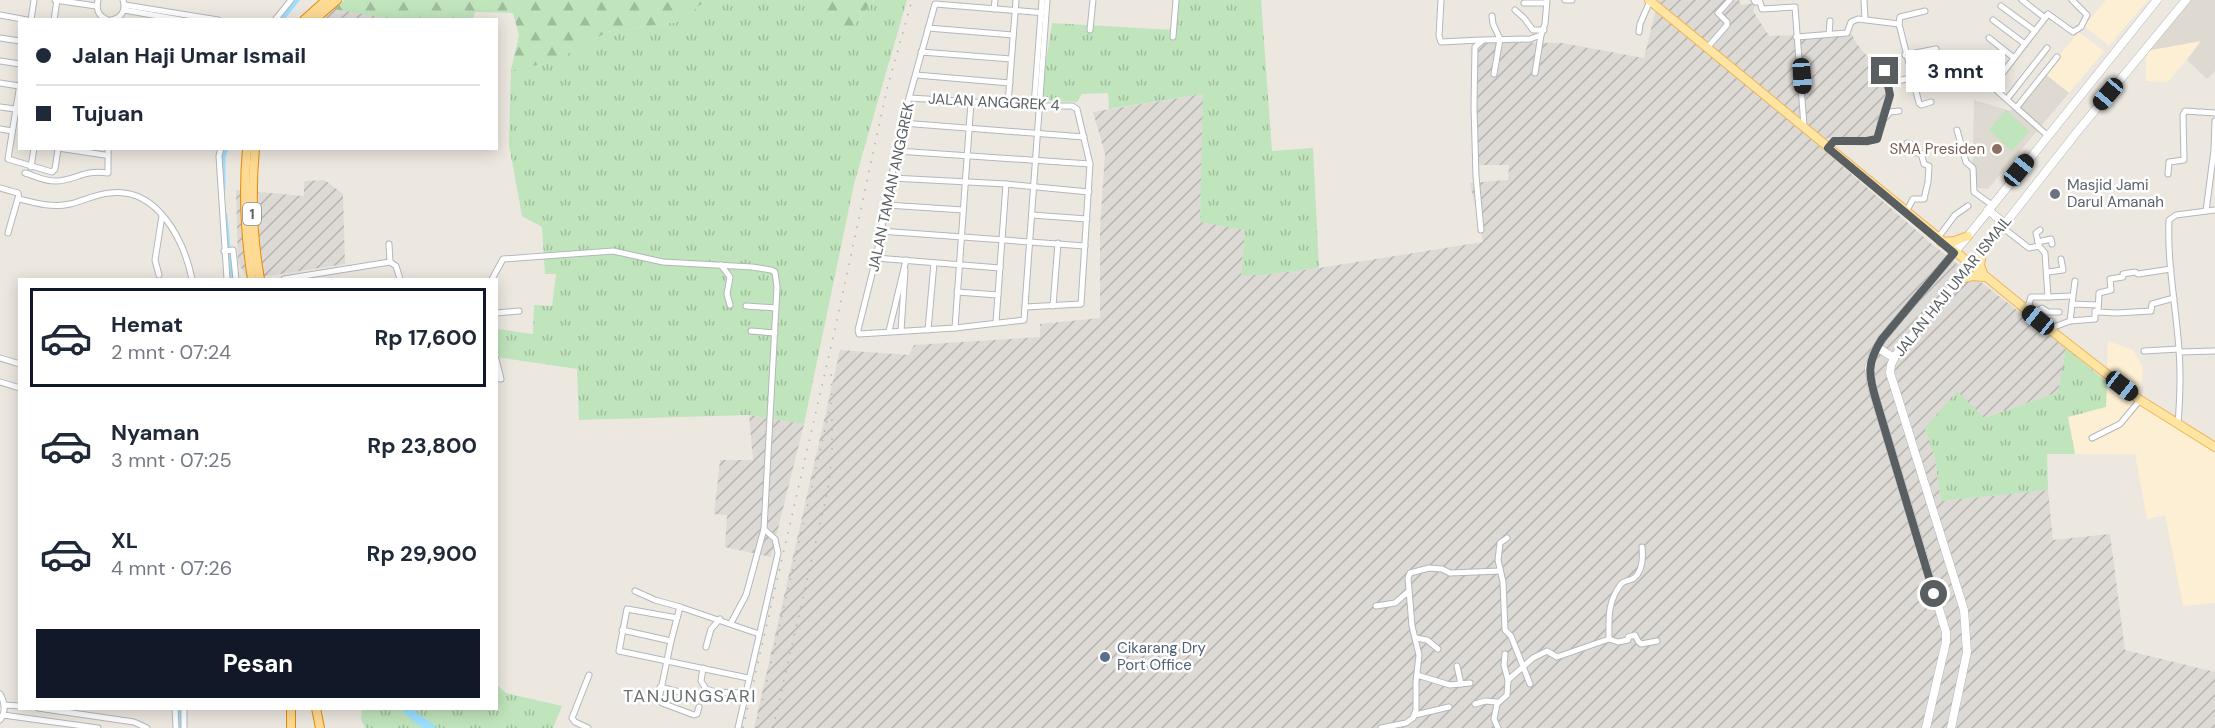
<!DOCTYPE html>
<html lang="id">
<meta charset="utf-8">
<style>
:root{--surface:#fff;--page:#f2f2f3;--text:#1f2937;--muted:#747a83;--line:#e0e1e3;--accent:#111827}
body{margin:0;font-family:"DM Sans",sans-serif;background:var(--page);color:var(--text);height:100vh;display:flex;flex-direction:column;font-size:22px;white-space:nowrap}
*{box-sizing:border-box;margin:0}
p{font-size:20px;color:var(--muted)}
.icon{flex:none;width:33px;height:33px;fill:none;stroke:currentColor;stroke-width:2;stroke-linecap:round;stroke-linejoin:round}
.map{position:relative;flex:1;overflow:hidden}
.drawer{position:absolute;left:18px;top:278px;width:480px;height:432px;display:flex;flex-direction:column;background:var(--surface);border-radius:0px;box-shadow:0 3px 15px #0003}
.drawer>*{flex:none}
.hud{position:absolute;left:18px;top:18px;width:480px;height:132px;border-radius:0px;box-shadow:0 3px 15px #0003;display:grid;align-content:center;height:132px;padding:0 18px;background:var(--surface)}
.end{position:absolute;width:27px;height:27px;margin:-14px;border:8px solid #595e61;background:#fff;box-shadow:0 0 0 3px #fff}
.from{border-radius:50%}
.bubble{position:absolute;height:42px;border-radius:0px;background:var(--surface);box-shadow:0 3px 15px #0003;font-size:20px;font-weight:700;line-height:42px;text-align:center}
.car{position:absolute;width:18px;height:36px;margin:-18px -9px;border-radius:8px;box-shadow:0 0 4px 2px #0007;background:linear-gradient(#222 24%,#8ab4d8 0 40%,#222 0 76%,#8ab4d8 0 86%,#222 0)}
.hud b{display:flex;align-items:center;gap:21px;height:57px;font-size:22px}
.hud b+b{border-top:2px solid var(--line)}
.hud i{width:15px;height:15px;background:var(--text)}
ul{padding:10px 0 0;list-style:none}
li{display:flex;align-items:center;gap:18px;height:99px;margin:0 12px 9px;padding:0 6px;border:3px solid transparent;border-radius:0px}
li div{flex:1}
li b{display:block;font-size:22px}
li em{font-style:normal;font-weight:700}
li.on{border-color:var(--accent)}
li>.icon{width:54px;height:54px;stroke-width:1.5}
.primary-button{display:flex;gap:12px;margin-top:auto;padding:12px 18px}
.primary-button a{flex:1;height:69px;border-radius:0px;background:var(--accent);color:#fff;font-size:24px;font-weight:700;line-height:69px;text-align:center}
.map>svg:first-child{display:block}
.commercial{fill:#fdefd4}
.industrial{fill:url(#industrial-furrows)}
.education{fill:#dedad1}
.grass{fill:url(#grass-tufts)}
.forest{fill:url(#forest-firs)}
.garden{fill:#c0e4bc}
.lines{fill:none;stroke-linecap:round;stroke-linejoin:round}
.canal{stroke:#9ddfff;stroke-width:5}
.river{stroke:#9ddfff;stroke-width:9}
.minor-casing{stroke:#b3b7bb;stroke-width:7}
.secondary-casing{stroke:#b2b6bb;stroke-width:9}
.primary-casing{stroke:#f1b355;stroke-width:10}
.trunk-casing{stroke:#ec8801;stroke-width:10}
.minor{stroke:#fff;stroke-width:5}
.secondary{stroke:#fff;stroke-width:8}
.primary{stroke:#ffe5a2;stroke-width:8}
.trunk{stroke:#fedb94;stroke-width:8}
.rail{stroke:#b0b1b1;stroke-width:1.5;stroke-dasharray:1.5 8;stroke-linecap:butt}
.route{stroke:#595e61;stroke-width:8}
.education-dot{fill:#8d6e63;stroke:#fff;stroke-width:2}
.worship-dot{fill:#6b7280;stroke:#fff;stroke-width:2}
.service-dot{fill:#5c6f8a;stroke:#fff;stroke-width:2}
.labels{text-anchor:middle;stroke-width:5;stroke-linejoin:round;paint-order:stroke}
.shield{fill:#fff;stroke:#8b8e90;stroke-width:1.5}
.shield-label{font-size:14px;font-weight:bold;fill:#595e61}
.street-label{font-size:15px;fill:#595e61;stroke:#fff}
.education-label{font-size:15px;fill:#785e54;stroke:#fff;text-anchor:end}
.worship-label{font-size:15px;fill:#5b616d;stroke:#fff;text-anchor:start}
.service-label{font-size:15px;fill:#4e5e75;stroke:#fff;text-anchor:start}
.quarter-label{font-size:18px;letter-spacing:1.5px;fill:#6a7073;stroke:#fff}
</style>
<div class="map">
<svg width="2215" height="728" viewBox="0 0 2215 728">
<defs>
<pattern id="industrial-furrows" width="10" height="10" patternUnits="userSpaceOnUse" patternTransform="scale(1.5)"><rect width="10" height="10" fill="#dddad5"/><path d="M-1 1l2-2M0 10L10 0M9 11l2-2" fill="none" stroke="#b6b4b0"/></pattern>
<pattern id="grass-tufts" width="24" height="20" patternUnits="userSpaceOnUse" patternTransform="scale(1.5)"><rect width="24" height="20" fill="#c0e4bc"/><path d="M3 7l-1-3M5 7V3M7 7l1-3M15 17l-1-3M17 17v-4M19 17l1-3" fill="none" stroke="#9fbc9c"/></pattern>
<pattern id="forest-firs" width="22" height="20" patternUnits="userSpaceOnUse" patternTransform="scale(1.5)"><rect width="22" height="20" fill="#c0e4bc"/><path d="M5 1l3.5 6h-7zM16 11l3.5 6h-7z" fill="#9fbc9c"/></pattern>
</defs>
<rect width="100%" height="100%" fill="#ece8e0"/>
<!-- commercial -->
<g class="commercial">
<polygon points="2106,0 2148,0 2109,46 2084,26"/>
<polygon points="2215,25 2168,82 2146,81 2146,51"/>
<polygon points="2079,32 2104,51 2069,93 2044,73"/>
<polygon points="2108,341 2133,350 2143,367 2140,395 2213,442 2215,440 2215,603 2183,606 2165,515 2147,519 2135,454 2075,454 2068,417 2106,407"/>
</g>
<!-- industrial -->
<g class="industrial">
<polygon points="1658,0 1739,0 1741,5 1756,3 1753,11 1769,36 1851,33 1857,44 1870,60 1872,74 1885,72 1889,93 1873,136 1861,141 1828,138 1817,144 1933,245 2066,348 2058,392 1984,418 1925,428 1935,459 1941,501 2048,490 2053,540 2110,534 2125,650 2215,672 2215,728 754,728 840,350 909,355 914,345 1040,337 1040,324 1100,318 1100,228 1105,154 1093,112 1204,94 1200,221 1245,230 1241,274 1264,275 1319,268 1483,242 1470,183 1508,180 1509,165 1475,165 1477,42 1562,43 1644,58"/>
<polygon points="321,5 385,18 384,20 311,20"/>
<polygon points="325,180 343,194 345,264 248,279 238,263 236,190 304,196 304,181"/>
<polygon points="749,415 804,424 771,557 725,547 727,515 714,514 720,460 753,460"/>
</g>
<!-- education -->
<g class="education">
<polygon points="2189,0 2215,0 2215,71 2207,79 2187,60 2201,41 2146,51"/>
<polygon points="2044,73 2069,93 1988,189 1972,187 1974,100 2011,111"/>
</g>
<!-- grass -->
<g class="grass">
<polygon points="707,0 817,0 820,9 847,34 874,0 907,0 854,184 804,424 749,415 579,420 577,369 497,357 497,329 533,334 534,305 552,306 556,274 545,274 542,227 522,216 509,145 511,70 553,62 607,32 677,22"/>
<polygon points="1178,0 1261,0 1272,151 1313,148 1319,268 1263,275 1241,275 1245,230 1200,222 1203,94 1109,109 1108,93 1082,94 1077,102 1040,100 1052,23 1174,30"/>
<polygon points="2066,348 2107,382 2106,407 2068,417 2075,454 2047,454 2048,490 1941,501 1935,459 1925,428 1957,391 1984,418 2058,392"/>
<polygon points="497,685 506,693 562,706 553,728 365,728 361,719 362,708 496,708"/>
</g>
<!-- forest -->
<g class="forest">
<polygon points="344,0 707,0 677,22 607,32 553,62 511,70 519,35 513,13 475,12 473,19 384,19 384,18 334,9"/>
<polygon points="817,0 874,0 847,34 820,9"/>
</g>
<!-- garden -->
<polygon class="garden" points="2006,110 2029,131 2012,151 1989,130"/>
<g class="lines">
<!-- canal -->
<g class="canal">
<polyline points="281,20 297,0"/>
<polyline points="223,188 223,157 226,148"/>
<polyline points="225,216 231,279"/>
<polyline points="179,728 179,708"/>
</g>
<!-- river -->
<polyline class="river" points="406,708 416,718 431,728"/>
<defs>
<g id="minor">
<polyline points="55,0 96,6"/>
<path d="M 98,0 C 96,10 98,16 108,20"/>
<polyline points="1441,0 1439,36 1441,42 1481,40"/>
<polyline points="1565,0 1572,0"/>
<polyline points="1754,0 1755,2 1760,2 1762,9 1795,7 1804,126"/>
<polyline points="1864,0 1865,19"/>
<polyline points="2022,0 2045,18"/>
<polyline points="1524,3 1546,3"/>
<polyline points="125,5 218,20"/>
<polyline points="2001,6 2035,31"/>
<polyline points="994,9 995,0"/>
<polyline points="124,10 181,20"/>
<polyline points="1515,10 1524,18 1533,30 1544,30"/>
<polyline points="1925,11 1900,17 1899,24 1919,103 1921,105 1931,102"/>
<polyline points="1046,13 935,4 902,123 876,258 858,330 859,334 955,328 1024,320 1047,0"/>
<polyline points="0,15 27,20"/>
<polyline points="1492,16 1493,24 1500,39 1494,74"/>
<polyline points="31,20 34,0"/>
<polyline points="54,20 57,0"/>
<path d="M 111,20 C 122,18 126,10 123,0"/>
<polyline points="275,20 291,0"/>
<polyline points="1993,20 2025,44"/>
<polyline points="928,28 1013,35"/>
<polyline points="1090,30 1093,0"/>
<polyline points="1639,32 1640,24 1650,1"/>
<polyline points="1829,34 1830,21"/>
<polyline points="1173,37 1176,0"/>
<polyline points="1796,37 1847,33 1851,22 1858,19 1899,24"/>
<polyline points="0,38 20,41"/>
<polyline points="1989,38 2014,58"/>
<polyline points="1707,48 1727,25 1727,22 1718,13 1730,0"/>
<polyline points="921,52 1011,59"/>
<polyline points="1905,55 1936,49"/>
<polyline points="0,61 20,64"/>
<polyline points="1535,73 1541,35"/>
<polyline points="916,75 1010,83"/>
<polyline points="0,83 19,86"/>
<polyline points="1888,83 1911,78"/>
<polyline points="20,84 8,159 52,172 55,169 58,149"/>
<polyline points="910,98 1039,106 1072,106 1077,109 1090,164 1081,304 1025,307"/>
<polyline points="2007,99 2047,48"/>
<polyline points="1008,104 1016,0"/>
<polyline points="1034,106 1042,0"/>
<polyline points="0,107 15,109"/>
<polyline points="2017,107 2057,57"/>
<polyline points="1885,118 1890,112 1899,111"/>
<polyline points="902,123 1084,137"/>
<polyline points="0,129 12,131"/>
<polyline points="1957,130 1966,162 1973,168 1974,192 1992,205"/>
<polyline points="2047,135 1995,89 1995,83 2048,14 2073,32 2081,27 2087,15 2072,0"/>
<polyline points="58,148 105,155 108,155 108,148"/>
<polyline points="221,148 219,156 227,279"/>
<polyline points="1828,148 1834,141 1867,142 1878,138 1881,120 1890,95 1885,71"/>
<polyline points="897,151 1090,164"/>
<polyline points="31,167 34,148"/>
<path d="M 25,173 C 36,176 45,182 57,181 C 76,180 85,169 108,173 L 108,155"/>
<polyline points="2168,174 2169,162 2184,160 2183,115 2185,111 2215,113"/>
<polyline points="892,178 1006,184 1089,192"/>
<path d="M 0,188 L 18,193 L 19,199 C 35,203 53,208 70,204 C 83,201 96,194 110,193 C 158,187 184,241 192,279"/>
<polyline points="887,205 963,210"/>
<polyline points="2206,211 2214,150 2215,121"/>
<polyline points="1906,212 1913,199 1924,199 1928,182 1929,166 1924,164 1921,153 1916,153 1914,145 1907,143"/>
<polyline points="1032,215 1087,219"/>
<polyline points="2002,227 2029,248 2039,246 2045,253 2048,297 2031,297 2027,311"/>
<polyline points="1481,230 1476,176 1474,107 1475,47 1483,40 1530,39 1541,35 1545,24 1547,0"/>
<polyline points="880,231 1085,246"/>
<polyline points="8,233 18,198"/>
<polyline points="1937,239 1955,215 1968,206"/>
<polyline points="2038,242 2051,239 2052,244"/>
<polyline points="389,244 390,262"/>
<polyline points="2039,246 2036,233 2040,230"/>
<polyline points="224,251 233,250 236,279"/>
<polyline points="876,258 1000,268"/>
<polyline points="721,265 730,277 727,294 730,305"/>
<polyline points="2171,269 2138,274 2135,272 2123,274 2123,277 2110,279 2111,290 2099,293 2098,312 2117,313 2151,311 2152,304 2174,298"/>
<polyline points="2048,272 2063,270 2061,259"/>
<polyline points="159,275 155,260 162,216"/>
<polyline points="284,279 390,262 396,266 400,279"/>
<polyline points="492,279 503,259 613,251 663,262 752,267 771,270 775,272 777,287 764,529 775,539 778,553 738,728"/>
<polyline points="957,292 998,295"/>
<polyline points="2048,297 2072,296"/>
<polyline points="2072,304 2075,281"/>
<polyline points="2028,305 2036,312 2042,308 2048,312 2059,312"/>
<polyline points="746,306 776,308"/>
<polyline points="1053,306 1058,243"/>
<polyline points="496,313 519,311"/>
<polyline points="2070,321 2072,304 2098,305"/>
<polyline points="996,322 1006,184"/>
<polyline points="955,328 971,102"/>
<polyline points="2049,329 2070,321 2095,319 2095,311 2098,312"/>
<polyline points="928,330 934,263"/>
<polyline points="751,331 775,333"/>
<polyline points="889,331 906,260"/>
<polyline points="901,331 905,270"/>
<polyline points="2144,351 2179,349"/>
<polyline points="2180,352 2215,351"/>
<polyline points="0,358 20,364"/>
<polyline points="496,359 501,379 496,378"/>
<polyline points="0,382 20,388"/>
<path d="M 2178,424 C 2180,399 2181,375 2179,350 C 2176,306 2167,263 2169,220 L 2176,215 L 2215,210"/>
<polyline points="2092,438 2120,424 2140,400"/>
<polyline points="1507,538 1500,543 1498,560 1503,582 1505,630 1511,636 1530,684"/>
<polyline points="635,591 655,600 680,607"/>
<polyline points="1376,606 1395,603 1409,591"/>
<polyline points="677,618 627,609 619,651 748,678"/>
<polyline points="731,623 746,595 764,529"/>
<polyline points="622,630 671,641 659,699 662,703 694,715 697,714 699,707"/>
<polyline points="1416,638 1427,640 1438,649"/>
<polyline points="1609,639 1618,642 1628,640 1628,637 1635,635 1638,641 1641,644 1657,641"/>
<polyline points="671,641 680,607 759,634"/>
<polyline points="706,647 711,629 720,619"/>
<polyline points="1505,654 1504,665 1508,680"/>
<polyline points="1457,666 1461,684"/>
<polyline points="703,668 701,681 706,689 716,692 745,693"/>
<polyline points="1417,675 1450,685 1470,683"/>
<polyline points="660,687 695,696"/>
<path d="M 0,694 C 5,702 6,712 0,720"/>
<polyline points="1475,704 1485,701 1497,702"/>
<polyline points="4,705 20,706"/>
<polyline points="38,708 134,722 147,728"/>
<polyline points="175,708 176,728"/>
<polyline points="3,715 98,728"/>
<polyline points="1415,715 1449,707"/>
<polyline points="184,728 184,708"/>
<polyline points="588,728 575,722 572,718 589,675"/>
<polyline points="1381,728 1406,723 1413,718 1416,710 1416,682 1419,655 1412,626 1408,578 1410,573 1429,568 1442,569 1450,573 1500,571"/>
<path d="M 1498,728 L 1494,719 L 1497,704 L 1507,695 L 1508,680 L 1533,658 L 1547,651 L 1557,657 L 1609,639 C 1609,618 1607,603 1621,584 C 1625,580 1630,581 1634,578 C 1643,571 1643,557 1642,547"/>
</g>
<g id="secondary">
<polyline points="1988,210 2005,224"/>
<polyline points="1877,347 1894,358"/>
<polyline points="1926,728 1946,642 1946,632 1872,387 1869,368 1874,353 1882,339 1968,236 2157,0"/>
<polyline points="1951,728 1967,652 1964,610 1897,395 1890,373 1891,365 1895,356 1982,253 2077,132 2186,0"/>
</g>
<g id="primary">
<polyline points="1649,0 2062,339 2140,400 2215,447"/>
<polyline points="1941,242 1955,241 1968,236"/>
<polyline points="1982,253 1980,265 1984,276"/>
<polyline points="1960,279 1972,276 1984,277"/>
</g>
<g id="trunk">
<polyline points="304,20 326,0"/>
<polyline points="314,20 337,0"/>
<path d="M 247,148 C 243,193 245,235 252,279"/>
<path d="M 255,148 C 251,193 252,235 260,279"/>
<polyline points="316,708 320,728"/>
<polyline points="291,728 291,708"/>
</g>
</defs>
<!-- minor casing -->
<use href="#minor" class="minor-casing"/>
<!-- secondary casing -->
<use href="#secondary" class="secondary-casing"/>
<!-- primary casing -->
<use href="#primary" class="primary-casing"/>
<!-- trunk casing -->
<use href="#trunk" class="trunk-casing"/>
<!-- minor -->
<use href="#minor" class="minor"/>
<!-- secondary -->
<use href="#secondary" class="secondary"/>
<!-- primary -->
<use href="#primary" class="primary"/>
<!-- trunk -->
<use href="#trunk" class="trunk"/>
<!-- rail -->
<g class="rail">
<polyline points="743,728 835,329 887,89 912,0"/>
<polyline points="756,728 832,399 831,371"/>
<polyline points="773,728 828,489 832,455 832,419"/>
</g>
</g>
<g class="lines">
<!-- route -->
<path class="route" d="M 1885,71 L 1890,95 L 1877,139 L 1867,141 L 1834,141 L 1828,148 L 1954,253 L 1882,339 C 1867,362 1868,374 1876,400 L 1934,594"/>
</g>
<!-- markers -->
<circle class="education-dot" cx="1997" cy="149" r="6"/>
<circle class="worship-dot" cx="2055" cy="194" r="6"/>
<circle class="service-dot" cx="1105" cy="657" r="6"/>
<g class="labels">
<!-- shield labels -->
<rect class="shield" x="243" y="203" width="18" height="22" rx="4.5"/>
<g class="shield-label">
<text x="252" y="219">1</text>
</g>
<!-- street labels -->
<g class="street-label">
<text transform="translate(994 102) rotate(3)" y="5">JALAN ANGGREK 4</text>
<text transform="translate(891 187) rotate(-78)" y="5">JALAN TAMAN ANGGREK</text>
<text transform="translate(1953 286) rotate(-51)" y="5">JALAN HAJI UMAR ISMAIL</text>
</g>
<!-- education labels -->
<g class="education-label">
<text x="1985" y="154">SMA Presiden</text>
</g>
<!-- worship labels -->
<g class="worship-label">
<text x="2067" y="190">Masjid Jami<tspan x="2067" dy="17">Darul Amanah</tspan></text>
</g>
<!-- service labels -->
<g class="service-label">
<text x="1117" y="653">Cikarang Dry<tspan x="1117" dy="17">Port Office</tspan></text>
</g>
<!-- quarter labels -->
<g class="quarter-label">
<text x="690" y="702">TANJUNGSARI</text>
</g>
</g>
</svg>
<i class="end from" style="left:1934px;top:594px"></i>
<i class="end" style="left:1885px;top:71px"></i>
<div class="bubble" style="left:1906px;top:50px;width:99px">3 mnt</div>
<i class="car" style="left:1802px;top:76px;rotate:176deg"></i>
<i class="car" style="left:2108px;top:94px;rotate:220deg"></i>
<i class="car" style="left:2019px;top:170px;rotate:39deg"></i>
<i class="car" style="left:2038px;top:320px;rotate:309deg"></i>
<i class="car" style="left:2122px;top:386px;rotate:128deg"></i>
<div class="hud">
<b><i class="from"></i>Jalan Haji Umar Ismail</b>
<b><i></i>Tujuan</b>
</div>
<section class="drawer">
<ul>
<li class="on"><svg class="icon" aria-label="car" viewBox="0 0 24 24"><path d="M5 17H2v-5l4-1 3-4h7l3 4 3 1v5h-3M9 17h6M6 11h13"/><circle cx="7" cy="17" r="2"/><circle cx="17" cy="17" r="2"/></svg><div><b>Hemat</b><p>2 mnt · 07:24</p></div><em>Rp 17,600</em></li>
<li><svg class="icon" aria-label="car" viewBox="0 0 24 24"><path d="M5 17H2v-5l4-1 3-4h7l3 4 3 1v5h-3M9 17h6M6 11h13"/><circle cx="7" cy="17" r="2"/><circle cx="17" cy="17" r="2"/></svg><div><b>Nyaman</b><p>3 mnt · 07:25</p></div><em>Rp 23,800</em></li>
<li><svg class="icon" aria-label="car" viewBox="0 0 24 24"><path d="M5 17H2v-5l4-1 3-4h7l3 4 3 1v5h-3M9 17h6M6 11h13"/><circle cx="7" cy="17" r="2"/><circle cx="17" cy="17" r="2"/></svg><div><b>XL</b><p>4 mnt · 07:26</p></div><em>Rp 29,900</em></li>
</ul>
<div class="primary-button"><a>Pesan</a></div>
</section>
</div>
